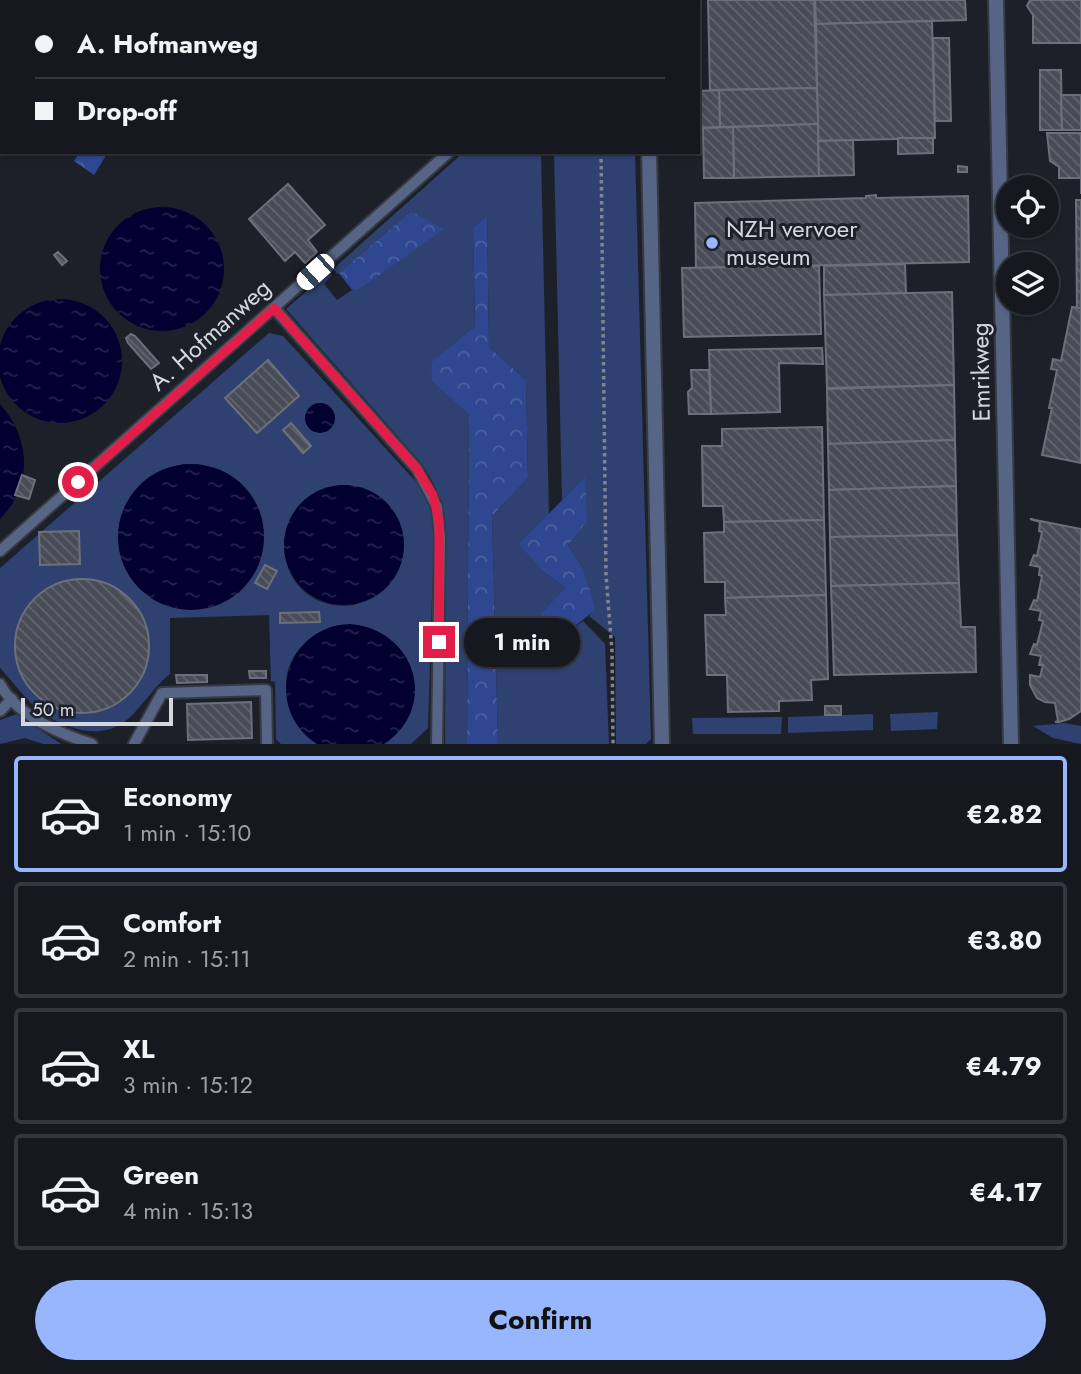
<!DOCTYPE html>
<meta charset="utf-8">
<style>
:root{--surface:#15181f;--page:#22252c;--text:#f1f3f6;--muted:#9da0a4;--line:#34373d;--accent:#98b6fd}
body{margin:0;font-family:Jost,sans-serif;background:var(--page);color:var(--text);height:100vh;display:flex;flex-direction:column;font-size:26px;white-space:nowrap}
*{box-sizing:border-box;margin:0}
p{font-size:23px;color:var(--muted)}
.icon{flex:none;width:38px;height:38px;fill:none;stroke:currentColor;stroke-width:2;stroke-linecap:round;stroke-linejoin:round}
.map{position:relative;height:744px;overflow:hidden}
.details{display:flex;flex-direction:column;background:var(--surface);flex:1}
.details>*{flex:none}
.guide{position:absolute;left:0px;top:0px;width:700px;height:154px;box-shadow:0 2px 5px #0004,0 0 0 2px var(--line);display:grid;align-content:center;height:154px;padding:0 35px;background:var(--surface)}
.buttons{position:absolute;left:996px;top:175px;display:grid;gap:14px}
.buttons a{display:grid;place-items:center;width:63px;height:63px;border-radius:50%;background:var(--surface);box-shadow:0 2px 5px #0004,0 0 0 2px var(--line);font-size:35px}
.scale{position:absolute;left:21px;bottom:18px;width:152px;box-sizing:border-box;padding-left:7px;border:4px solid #d4d7de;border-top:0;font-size:19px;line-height:24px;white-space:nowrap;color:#d4d7de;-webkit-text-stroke:5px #1c2029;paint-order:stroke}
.end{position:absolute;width:32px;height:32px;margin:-16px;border:9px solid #e11d48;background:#fff;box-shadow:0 0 0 4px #fff}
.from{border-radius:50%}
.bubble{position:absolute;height:49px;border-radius:24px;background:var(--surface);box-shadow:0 2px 5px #0004,0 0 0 2px var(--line);font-size:23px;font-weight:700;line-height:49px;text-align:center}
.car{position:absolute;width:21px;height:42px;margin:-21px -10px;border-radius:9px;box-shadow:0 0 5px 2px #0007;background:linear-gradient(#fff 24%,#345 0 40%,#fff 0 76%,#345 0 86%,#fff 0)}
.guide b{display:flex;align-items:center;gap:24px;height:66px;font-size:26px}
.guide b+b{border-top:2px solid var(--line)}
.guide i{width:18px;height:18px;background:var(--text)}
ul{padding:12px 0 0;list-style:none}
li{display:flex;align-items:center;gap:21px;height:116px;margin:0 14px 10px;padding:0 21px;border:4px solid var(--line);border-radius:7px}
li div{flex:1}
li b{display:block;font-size:26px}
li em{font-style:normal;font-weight:700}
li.current{border-color:var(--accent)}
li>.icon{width:63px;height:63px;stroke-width:1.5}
.primary-button{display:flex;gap:14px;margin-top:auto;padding:14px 35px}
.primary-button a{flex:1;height:80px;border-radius:42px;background:var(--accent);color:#111;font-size:28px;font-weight:700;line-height:80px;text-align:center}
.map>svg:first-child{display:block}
.grass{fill:#2f4171;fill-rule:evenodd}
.forest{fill:url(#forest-crowns)}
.water{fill:url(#water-ripples)}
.building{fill:url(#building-back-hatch);stroke:#6b707b;stroke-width:2}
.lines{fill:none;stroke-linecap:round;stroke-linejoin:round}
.lane-casing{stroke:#363a42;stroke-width:14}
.street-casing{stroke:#363a42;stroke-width:18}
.path{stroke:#80848c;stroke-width:3.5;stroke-dasharray:3.5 3.5;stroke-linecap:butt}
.lane{stroke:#566486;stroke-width:10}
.street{stroke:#566486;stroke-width:14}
.route{stroke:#e11d48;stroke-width:9}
.poi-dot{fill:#98b6fd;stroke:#1c2029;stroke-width:2.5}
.labels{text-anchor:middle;stroke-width:6;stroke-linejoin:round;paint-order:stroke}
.poi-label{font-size:24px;fill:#d4d7de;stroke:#1c2029;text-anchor:start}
.street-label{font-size:24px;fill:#d4d7de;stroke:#1c2029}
</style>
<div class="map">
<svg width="1081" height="744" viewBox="0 0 1081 744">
<defs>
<pattern id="forest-crowns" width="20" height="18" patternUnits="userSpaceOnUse" patternTransform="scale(1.75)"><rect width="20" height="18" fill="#2e4790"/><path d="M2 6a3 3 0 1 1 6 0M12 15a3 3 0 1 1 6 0" fill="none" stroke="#4b619f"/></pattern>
<pattern id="water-ripples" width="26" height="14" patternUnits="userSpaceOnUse" patternTransform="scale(1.75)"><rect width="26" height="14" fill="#010030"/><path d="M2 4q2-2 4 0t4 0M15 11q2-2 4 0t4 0" fill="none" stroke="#25244e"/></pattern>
<pattern id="building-back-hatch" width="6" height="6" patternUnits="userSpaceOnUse" patternTransform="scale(1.75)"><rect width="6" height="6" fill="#484c57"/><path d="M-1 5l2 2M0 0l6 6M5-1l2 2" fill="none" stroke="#62656f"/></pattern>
</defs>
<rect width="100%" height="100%" fill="#1c2029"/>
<!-- grass -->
<g class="grass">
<path d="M 464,152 L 541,152 L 549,516 L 520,544 L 542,571 L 565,588 L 542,614 L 565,634 L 583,621 L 605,644 L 609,744 L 498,744 L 492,516 L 528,478 L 526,380 L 489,347 L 487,216 L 473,227 L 475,326 L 433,362 L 431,381 L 469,413 L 467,744 L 445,744 L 446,530 C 444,504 436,486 422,464 L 286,309 L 329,272 L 332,275 L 324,284 L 337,300 L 352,290 L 363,287 L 443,229 L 411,211 L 339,273 L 337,274 L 333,269 Z"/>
<polygon points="554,152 635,152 651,739 646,744 616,744 615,637 589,616 594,610 584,570 568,545 585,478 562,500"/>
<path d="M 269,333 L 283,336 L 418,484 L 431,508 L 434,532 L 428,728 L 411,744 L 384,744 C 404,731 416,708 414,685 C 413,669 408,658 397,647 C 348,595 263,647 292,710 C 299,725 303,735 317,744 L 281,744 L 276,739 L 275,682 L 271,681 L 269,615 L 170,618 L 170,674 C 153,687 136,716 121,724 C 97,739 67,728 45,715 C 30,705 13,682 0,668 L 0,568 ZM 186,464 C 259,463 289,541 239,593 L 158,602 C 94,563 111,475 186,464 ZM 344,485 L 365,489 L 377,495 L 403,535 L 403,557 L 355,605 C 271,616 255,496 344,485 Z"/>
<polygon points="938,712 937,729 891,731 890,714"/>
<polygon points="17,714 61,744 43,744 25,738 0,744 0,720"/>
<polygon points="873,714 873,730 788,733 788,717"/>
<polygon points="782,717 781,734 693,734 692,718"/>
<polygon points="1064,723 1081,726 1081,744 1053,738 1033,726"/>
</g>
<!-- forest -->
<g class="forest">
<polygon points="80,152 108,152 94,175 74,161"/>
<polygon points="411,211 444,229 363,287 352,290 339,273"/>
<polygon points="487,216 489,347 526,380 528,478 492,516 498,744 467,744 469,414 431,381 432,362 475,326 473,227"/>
<polygon points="585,477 587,521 568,545 584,570 595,610 565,634 541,614 565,588 542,571 519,544"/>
</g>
<!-- water -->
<g class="water">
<circle cx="162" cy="269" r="62"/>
<circle cx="60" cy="361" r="62"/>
<circle cx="320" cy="418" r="15"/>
<path d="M 0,404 C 31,438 33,486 0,519 Z"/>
<circle cx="191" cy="537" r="73"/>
<circle cx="344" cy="545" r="60"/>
<path d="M 350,624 C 415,629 440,707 384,744 L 317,744 C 262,709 285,626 350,624 Z"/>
</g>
<!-- building -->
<g class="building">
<polygon points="708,0 814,0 817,88 710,90"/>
<polygon points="815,0 965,0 966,20 816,24"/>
<polygon points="1030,0 1081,0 1081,43 1033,43 1033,15 1027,6"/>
<polygon points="932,21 935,138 818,141 816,24"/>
<polygon points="933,38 949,38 951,121 935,121"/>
<polygon points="1040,70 1061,70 1062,130 1040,130"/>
<polygon points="817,88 818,124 720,127 719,90"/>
<polygon points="719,90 720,127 698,128 698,91"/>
<polygon points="1061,95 1081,95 1081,130 1062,130"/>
<polygon points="818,124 819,176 734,178 733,127"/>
<polygon points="733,127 734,178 704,178 703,128"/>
<polygon points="1047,133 1081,133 1081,194 1081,178 1059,178 1059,167 1050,161"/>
<polygon points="898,138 933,138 933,153 898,154"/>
<polygon points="853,140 854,175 819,176 818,141"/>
<polygon points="958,166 967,167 967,172 958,172"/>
<polygon points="288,184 325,225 308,240 317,252 305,263 295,252 285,261 249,219"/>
<polygon points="876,195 876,198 968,196 969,262 696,268 695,203 866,198 866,196"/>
<polygon points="1076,200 1081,200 1081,308 1077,308"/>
<polygon points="58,252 67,261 62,265 54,255"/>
<polygon points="905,264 906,293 824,295 824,266"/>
<polygon points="819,266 821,334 684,337 682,268"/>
<polygon points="952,292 954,385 827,388 824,295"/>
<polygon points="1072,307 1081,308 1081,463 1042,455 1052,408 1049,408 1057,370 1051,369 1053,359 1061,361"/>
<polygon points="131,334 135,336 159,363 151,369 128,343 126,338"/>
<polygon points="822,348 823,364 779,363 780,412 711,414 709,350"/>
<polygon points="268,360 299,396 257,433 225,398"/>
<polygon points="691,370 709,370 711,414 689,414 688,392 692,388"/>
<polygon points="954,385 955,440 828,444 827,389"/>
<polygon points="291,423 311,446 303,453 283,430"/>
<polygon points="822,427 824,520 724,522 723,506 703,506 702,446 722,446 722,429"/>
<polygon points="955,440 956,486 829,490 828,444"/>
<polygon points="22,475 35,480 29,499 15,495"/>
<polygon points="956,486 957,535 830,537 829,490"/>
<polygon points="1030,519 1081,529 1081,711 1069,719 1059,722 1055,722 1058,721 1055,703 1045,702 1037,698 1030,685 1030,675 1040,677 1043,665 1039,665 1041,656 1030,654 1034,644 1037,645 1043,621 1039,620 1041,611 1030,609 1034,600 1037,601 1042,576 1039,575 1040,567 1030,565 1034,555 1037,556 1042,532 1039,531 1040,522"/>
<polygon points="824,520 826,595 725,598 725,582 705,582 704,533 724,532 724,522"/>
<polygon points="79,531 80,564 40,565 39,532"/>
<polygon points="957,535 959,583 831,586 830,537"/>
<polygon points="265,565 277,571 267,589 255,583"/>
<circle cx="82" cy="646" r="67"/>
<polygon points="959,583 961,627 975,627 976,672 834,675 831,586"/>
<polygon points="826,595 828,679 811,680 812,700 779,701 779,711 728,712 727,675 707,675 705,615 726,615 725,598"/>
<polygon points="319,612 320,622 280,623 280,613"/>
<polygon points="249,671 266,671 266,678 250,678"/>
<polygon points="176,675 207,675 207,682 177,683"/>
<polygon points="251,702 252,738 188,740 187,704"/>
<rect x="825" y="706" width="16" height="9"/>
</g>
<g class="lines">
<defs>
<g id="lane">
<polyline points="296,0 298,2"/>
<polyline points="133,2 135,0"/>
<polyline points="0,118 2,116"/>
<polyline points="274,308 417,469 437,507 440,538 437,744"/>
<polyline points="0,551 449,152"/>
<path d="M 0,684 C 16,715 60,734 92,744"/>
<polyline points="0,711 12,699"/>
<polyline points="134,744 162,693 266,690 267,744"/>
</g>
<g id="street">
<polyline points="645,0 645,2"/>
<polyline points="996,0 1011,744"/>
<polyline points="649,152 662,744"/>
</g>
</defs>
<!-- lane casing -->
<use href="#lane" class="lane-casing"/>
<!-- street casing -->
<use href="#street" class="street-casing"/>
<!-- path -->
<g class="path">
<polyline points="597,0 597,2"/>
<polyline points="601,152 606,575 612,651 613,744"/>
</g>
<!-- lane -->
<use href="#lane" class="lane"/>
<!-- street -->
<use href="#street" class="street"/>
</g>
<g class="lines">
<!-- route -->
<polyline class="route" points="78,482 274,308 417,469 433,495 439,521 439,642"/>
</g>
<!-- markers -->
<circle class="poi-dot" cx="712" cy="243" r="7"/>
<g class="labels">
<!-- poi labels -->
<g class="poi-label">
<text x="726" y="237">NZH vervoer<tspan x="726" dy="28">museum</tspan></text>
</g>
<!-- street labels -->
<g class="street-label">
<text transform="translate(210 335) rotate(-42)" y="8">A. Hofmanweg</text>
<text transform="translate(981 372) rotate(-91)" y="8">Emrikweg</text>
</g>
</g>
</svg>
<div class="buttons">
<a><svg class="icon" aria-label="locate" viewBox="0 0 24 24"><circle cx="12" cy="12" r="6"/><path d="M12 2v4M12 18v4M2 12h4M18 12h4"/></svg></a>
<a><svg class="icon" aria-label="layers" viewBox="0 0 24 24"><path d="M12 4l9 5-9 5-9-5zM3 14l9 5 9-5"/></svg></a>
</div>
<div class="scale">50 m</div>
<i class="end from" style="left:78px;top:482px"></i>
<i class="end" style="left:439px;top:642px"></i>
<div class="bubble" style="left:464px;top:618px;width:116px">1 min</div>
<i class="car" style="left:315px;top:272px;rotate:228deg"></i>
<div class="guide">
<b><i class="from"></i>A. Hofmanweg</b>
<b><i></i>Drop-off</b>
</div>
</div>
<section class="details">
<ul>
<li class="current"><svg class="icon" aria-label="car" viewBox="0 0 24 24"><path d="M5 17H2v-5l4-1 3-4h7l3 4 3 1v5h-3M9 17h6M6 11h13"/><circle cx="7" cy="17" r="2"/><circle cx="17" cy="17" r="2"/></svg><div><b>Economy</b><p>1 min · 15:10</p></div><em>€2.82</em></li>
<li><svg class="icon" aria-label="car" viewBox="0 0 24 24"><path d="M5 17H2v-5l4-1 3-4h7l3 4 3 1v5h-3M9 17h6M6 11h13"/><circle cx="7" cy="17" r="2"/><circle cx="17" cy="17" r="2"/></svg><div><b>Comfort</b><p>2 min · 15:11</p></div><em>€3.80</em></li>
<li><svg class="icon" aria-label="car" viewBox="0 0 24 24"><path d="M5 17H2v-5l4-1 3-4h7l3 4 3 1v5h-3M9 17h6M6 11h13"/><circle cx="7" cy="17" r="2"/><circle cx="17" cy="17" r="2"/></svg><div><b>XL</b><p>3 min · 15:12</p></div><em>€4.79</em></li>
<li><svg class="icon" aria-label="car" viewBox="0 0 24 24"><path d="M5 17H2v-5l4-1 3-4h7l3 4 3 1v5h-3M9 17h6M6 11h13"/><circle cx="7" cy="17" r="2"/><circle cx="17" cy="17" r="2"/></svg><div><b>Green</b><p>4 min · 15:13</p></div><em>€4.17</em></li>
</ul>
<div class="primary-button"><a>Confirm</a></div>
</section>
